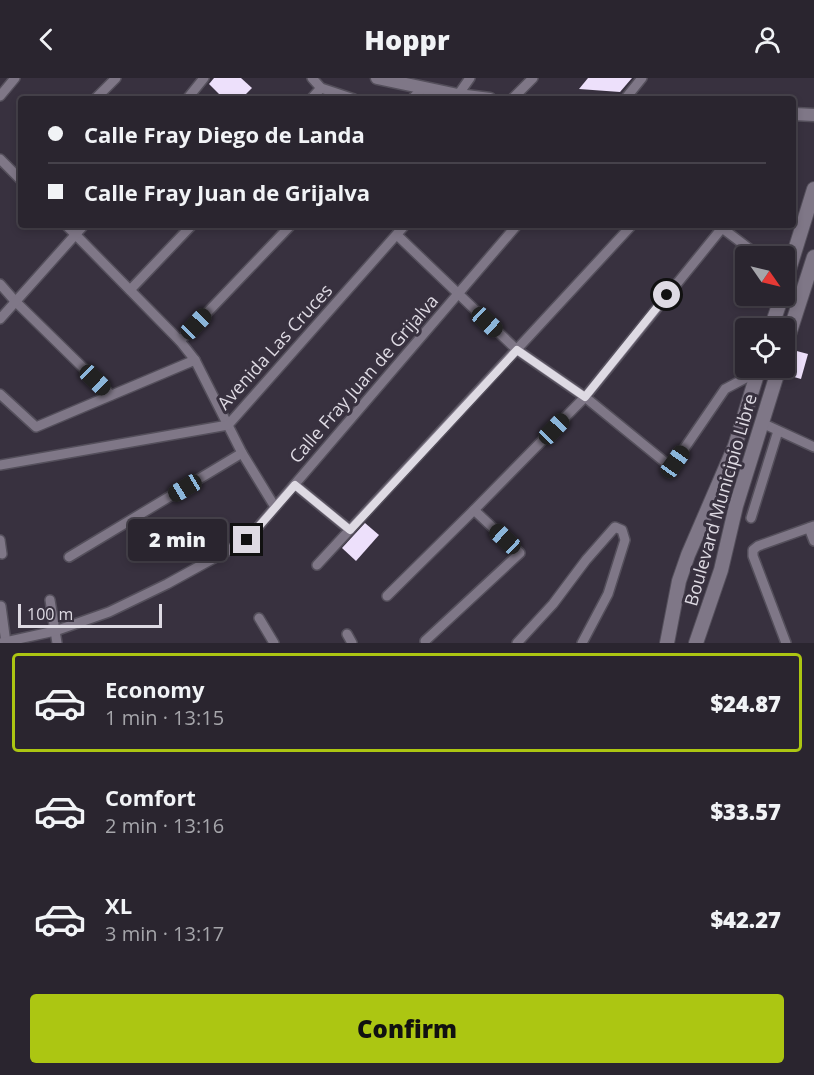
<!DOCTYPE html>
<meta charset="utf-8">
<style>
:root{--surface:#2a252f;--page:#322d37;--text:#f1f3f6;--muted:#a5a5aa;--line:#46424b;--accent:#acc612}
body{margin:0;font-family:"Open Sans",sans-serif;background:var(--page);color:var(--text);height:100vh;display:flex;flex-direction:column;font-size:22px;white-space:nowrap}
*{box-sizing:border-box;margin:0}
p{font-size:20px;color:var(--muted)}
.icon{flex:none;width:33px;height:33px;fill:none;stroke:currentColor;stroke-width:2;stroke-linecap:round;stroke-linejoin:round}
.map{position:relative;height:565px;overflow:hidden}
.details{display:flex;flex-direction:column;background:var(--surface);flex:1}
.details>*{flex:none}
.banner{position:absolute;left:18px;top:18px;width:778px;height:132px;border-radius:6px;box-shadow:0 3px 9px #0003,0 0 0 2px var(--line);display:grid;align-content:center;height:132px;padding:0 30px;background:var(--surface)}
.needle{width:39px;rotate:124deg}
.controls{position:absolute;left:735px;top:168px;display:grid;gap:12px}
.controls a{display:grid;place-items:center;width:60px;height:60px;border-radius:6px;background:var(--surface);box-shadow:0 3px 9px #0003,0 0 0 2px var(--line);font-size:30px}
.scale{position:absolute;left:18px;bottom:15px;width:144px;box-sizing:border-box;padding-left:6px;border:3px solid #dedae3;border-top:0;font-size:16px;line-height:21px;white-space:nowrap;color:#dedae3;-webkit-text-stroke:4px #38313f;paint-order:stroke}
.end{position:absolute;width:27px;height:27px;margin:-14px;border:8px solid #dedae3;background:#111;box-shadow:0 0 0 3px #111}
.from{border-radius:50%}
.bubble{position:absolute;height:42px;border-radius:6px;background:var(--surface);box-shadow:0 3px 9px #0003,0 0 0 2px var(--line);font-size:20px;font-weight:800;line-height:42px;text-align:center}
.car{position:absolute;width:18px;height:36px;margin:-18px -9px;border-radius:8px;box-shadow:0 0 4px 2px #0007;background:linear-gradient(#222 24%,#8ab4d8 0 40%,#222 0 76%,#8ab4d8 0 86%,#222 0)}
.banner b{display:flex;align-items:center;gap:21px;height:57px;font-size:22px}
.banner b+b{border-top:2px solid var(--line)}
.banner i{width:15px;height:15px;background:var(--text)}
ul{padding:10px 0 0;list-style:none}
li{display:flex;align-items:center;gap:18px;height:99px;margin:0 12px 9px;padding:0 18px;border:3px solid transparent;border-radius:6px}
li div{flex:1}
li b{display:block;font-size:22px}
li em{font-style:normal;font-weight:800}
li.on{border-color:var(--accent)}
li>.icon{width:54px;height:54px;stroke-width:1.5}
.button{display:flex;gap:12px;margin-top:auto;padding:12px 30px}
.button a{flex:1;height:69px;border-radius:6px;background:var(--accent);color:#111;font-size:24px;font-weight:800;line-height:69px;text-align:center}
header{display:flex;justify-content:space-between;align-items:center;height:78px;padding:0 30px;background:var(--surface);font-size:27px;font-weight:800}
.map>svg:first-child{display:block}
.building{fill:#ede0fb}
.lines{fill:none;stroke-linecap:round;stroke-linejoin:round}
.minor-casing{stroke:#544f5b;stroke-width:12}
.tertiary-casing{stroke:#544f5b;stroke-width:15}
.secondary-casing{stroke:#544f5b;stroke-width:16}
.minor{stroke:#7f7787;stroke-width:9}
.tertiary{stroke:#7f7787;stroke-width:12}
.secondary{stroke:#7f7787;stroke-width:14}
.route{stroke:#dedae3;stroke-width:8}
.labels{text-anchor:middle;stroke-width:6;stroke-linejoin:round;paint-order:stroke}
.street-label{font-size:18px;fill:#dedae3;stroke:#38313f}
</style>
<header><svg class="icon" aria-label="back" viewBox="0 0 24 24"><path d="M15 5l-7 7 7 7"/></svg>Hoppr<svg class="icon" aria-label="person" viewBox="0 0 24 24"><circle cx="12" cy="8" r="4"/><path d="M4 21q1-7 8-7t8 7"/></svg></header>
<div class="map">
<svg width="814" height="565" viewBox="0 0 814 565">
<rect width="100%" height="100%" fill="#38313f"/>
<!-- building -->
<g class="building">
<polygon points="214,0 241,0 252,10 241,21 224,21 209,6"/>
<polygon points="588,0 632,0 620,14 579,11"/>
<polygon points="793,272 808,276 801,301 787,297"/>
<polygon points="365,445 379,457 356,483 342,470"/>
</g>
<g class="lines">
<defs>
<g id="minor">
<polyline points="312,0 321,10 354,21"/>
<polyline points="458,17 470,0"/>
<polyline points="0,18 15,0"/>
<polyline points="95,21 116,0"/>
<polyline points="187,21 204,0"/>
<polyline points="311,21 321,10"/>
<polyline points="412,21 424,9"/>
<polyline points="512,21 533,0"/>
<polyline points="625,21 642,0"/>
<polyline points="0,81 21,102"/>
<polyline points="66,147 180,263 195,282 242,375 275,429"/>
<polyline points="397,157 517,272 585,319 666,385 670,386 675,384 725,311 757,294"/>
<polyline points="0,206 15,223 111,317"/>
<polyline points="130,212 192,147"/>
<polyline points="0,241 84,147"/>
<polyline points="180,263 291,147"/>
<polyline points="0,316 36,349 195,282"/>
<polyline points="762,345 814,369"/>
<polyline points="0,387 228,347 405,147"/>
<polyline points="295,407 350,452"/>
<polyline points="751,440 778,353"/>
<polyline points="809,450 814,463"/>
<polyline points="0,462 2,476"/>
<polyline points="69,479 242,375"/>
<polyline points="317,487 632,147"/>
<polyline points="387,518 474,432 585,319 722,150 759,178"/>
<polyline points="50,522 57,565"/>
<polyline points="1,528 6,565"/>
<polyline points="259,540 274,565"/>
<polyline points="347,556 352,565"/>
<polyline points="425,563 520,475 474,432"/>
<polyline points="0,565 55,553 109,534 167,506 247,462 517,147"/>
<polyline points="517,565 553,526 586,482 615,449 622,452 625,462 608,516 582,565"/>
<polyline points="786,565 753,478 753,472 758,468 814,448"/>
</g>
<g id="tertiary">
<polyline points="377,0 458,17 490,21"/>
<polyline points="794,36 814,37"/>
</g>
<g id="secondary">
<polyline points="784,208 814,111"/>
<polyline points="771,250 782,218"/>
<polyline points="784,272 814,179"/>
<polyline points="667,565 679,503 688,477 735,368 759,290"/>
<polyline points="696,565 721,492 736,428 779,290"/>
</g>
</defs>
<!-- minor casing -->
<use href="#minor" class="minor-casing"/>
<!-- tertiary casing -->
<use href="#tertiary" class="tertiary-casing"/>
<!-- secondary casing -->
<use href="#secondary" class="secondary-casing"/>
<!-- minor -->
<use href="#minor" class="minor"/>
<!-- tertiary -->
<use href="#tertiary" class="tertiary"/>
<!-- secondary -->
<use href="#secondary" class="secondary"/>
</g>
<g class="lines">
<!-- route -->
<polyline class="route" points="247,462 295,407 350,452 517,272 585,319 667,217"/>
</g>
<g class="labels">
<!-- street labels -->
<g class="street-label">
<text transform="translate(275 269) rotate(-48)" y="6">Avenida Las Cruces</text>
<text transform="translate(364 301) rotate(-49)" y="6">Calle Fray Juan de Grijalva</text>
<text transform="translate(721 422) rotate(-74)" y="6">Boulevard Municipio Libre</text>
</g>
</g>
</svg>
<div class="controls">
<a><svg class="needle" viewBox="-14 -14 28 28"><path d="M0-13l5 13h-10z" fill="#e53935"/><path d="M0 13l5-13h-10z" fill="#a5a5aa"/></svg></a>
<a><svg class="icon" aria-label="locate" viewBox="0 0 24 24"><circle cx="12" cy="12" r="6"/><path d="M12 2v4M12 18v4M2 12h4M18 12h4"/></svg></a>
</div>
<div class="scale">100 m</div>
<i class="end from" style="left:667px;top:217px"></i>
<i class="end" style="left:247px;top:462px"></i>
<div class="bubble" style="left:128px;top:441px;width:99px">2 min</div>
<i class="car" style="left:487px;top:244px;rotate:133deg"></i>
<i class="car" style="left:196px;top:246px;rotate:44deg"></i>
<i class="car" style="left:95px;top:302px;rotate:134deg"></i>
<i class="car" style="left:554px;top:351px;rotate:44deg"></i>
<i class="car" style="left:675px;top:384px;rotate:35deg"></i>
<i class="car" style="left:185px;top:410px;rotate:239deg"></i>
<i class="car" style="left:505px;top:461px;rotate:313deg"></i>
<div class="banner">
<b><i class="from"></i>Calle Fray Diego de Landa</b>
<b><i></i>Calle Fray Juan de Grijalva</b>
</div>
</div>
<section class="details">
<ul>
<li class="on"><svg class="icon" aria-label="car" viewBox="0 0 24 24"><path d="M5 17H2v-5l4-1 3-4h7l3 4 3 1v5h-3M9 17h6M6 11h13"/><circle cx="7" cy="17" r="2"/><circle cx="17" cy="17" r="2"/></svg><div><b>Economy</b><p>1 min · 13:15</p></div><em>$24.87</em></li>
<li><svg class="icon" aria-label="car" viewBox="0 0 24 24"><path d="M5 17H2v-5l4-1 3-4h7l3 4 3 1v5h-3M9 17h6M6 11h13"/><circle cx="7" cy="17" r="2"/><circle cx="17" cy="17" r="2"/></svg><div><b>Comfort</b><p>2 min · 13:16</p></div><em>$33.57</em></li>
<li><svg class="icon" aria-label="car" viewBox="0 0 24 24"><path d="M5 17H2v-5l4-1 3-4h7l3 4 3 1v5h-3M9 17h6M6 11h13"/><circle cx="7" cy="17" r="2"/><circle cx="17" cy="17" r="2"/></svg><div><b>XL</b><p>3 min · 13:17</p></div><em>$42.27</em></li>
</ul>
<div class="button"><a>Confirm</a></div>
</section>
